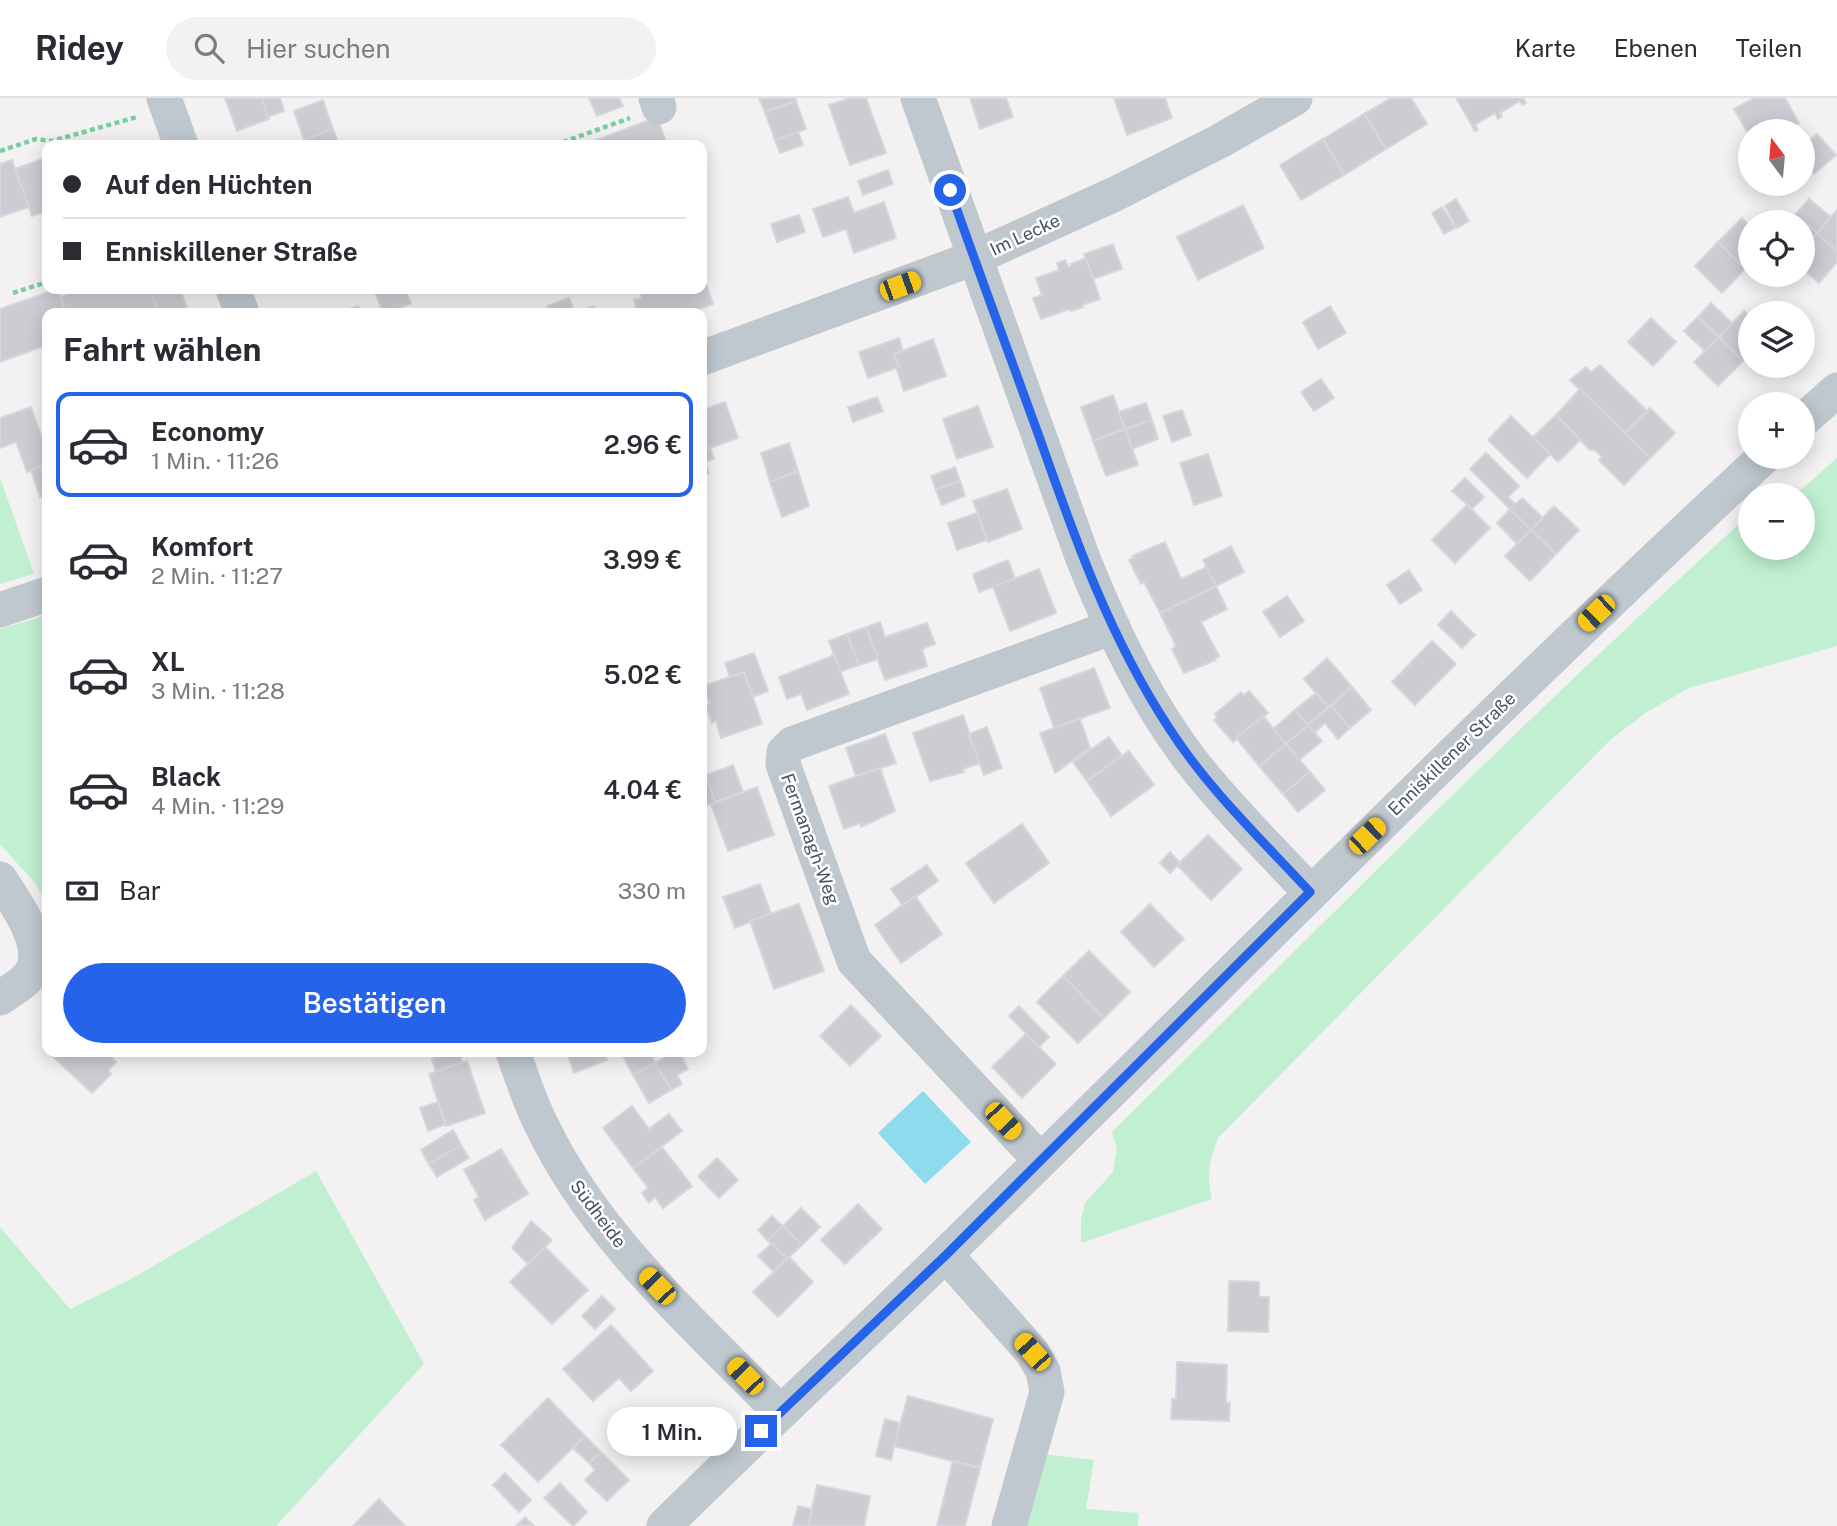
<!DOCTYPE html>
<html lang="de">
<meta charset="utf-8">
<style>
:root{--surface:#fff;--page:#f2f2f3;--text:#2b2b33;--muted:#7c7c81;--line:#e1e1e2;--accent:#2563eb}
body{margin:0;font-family:"Public Sans",sans-serif;background:var(--page);color:var(--text);height:100vh;display:flex;flex-direction:column;font-size:26px;white-space:nowrap}
*{box-sizing:border-box;margin:0}
p{font-size:23px;color:var(--muted)}
.icon{flex:none;width:38px;height:38px;fill:none;stroke:currentColor;stroke-width:2;stroke-linecap:round;stroke-linejoin:round}
.map{position:relative;flex:1;overflow:hidden}
.drawer{position:absolute;left:42px;top:210px;width:665px;height:749px;display:flex;flex-direction:column;background:var(--surface);border-radius:14px;box-shadow:0 4px 18px #0003}
.drawer>*{flex:none}
.banner{position:absolute;left:42px;top:42px;width:665px;height:154px;border-radius:14px;box-shadow:0 4px 18px #0003;display:grid;align-content:center;height:154px;padding:0 21px;background:var(--surface)}
.needle{width:46px;rotate:344deg}
.fabs{position:absolute;left:1738px;top:21px;display:grid;gap:14px}
.fabs a{display:grid;place-items:center;width:77px;height:77px;border-radius:50%;background:var(--surface);box-shadow:0 4px 18px #0003;font-size:35px}
.end{position:absolute;width:32px;height:32px;margin:-16px;border:9px solid #2563eb;background:#fff;box-shadow:0 0 0 4px #fff}
.from{border-radius:50%}
.bubble{position:absolute;height:49px;border-radius:24px;background:var(--surface);box-shadow:0 4px 18px #0003;font-size:23px;font-weight:600;line-height:49px;text-align:center}
.car{position:absolute;width:21px;height:42px;margin:-21px -10px;border-radius:9px;box-shadow:0 0 5px 2px #0007;background:linear-gradient(#f5c518 24%,#345 0 40%,#f5c518 0 76%,#345 0 86%,#f5c518 0)}
.banner b{display:flex;align-items:center;gap:24px;height:66px;font-size:26px}
.banner b+b{border-top:2px solid var(--line)}
.banner i{width:18px;height:18px;background:var(--text)}
ul{padding:0;list-style:none}
li{display:flex;align-items:center;gap:21px;height:105px;margin:0 14px 10px;padding:0 7px;border:4px solid transparent;border-radius:14px}
li div{flex:1}
li b{display:block;font-size:26px}
li em{font-style:normal;font-weight:600}
li.on{border-color:var(--accent)}
li>.icon{width:63px;height:63px;stroke-width:1.5}
h2{padding:0 21px;font-size:32px;line-height:84px}
.pay{display:flex;align-items:center;gap:18px;height:77px;padding:0 21px;font-size:26px}
.pay p{margin-inline-start:auto}
.action{display:flex;gap:14px;margin-top:auto;padding:14px 21px}
.action a{flex:1;height:80px;border-radius:42px;background:var(--accent);color:#fff;font-size:28px;font-weight:600;line-height:80px;text-align:center}
header{display:flex;align-items:center;gap:42px;box-sizing:border-box;height:98px;padding:0 35px;background:var(--surface);border-bottom:2px solid var(--line)}
header strong{font-size:33px}
nav{display:flex;gap:38px;margin-inline-start:auto;font-size:24px}
.search{width:490px;height:63px;background:var(--page);display:flex;align-items:center;gap:18px;box-sizing:border-box;padding:0 24px;border-radius:38px;color:var(--muted);font-size:26px}
.map>svg:first-child{display:block}
.green{fill:#c0f0d1}
.water{fill:#8ddbec}
.building{fill:#cbcdd3;stroke:#d5d7dc;stroke-width:2}
.lines{fill:none;stroke-linecap:round;stroke-linejoin:round}
.path{stroke:#78cea1;stroke-width:4.5;stroke-dasharray:5 3.5;stroke-linecap:butt}
.minor{stroke:#bfc8cf;stroke-width:35}
.route{stroke:#2563eb;stroke-width:9}
.labels{text-anchor:middle;stroke-width:5;stroke-linejoin:round;paint-order:stroke}
.street-label{font-size:18px;fill:#48545e;stroke:#fff}
</style>
<header>
<strong>Ridey</strong>
<div class="search"><svg class="icon" aria-label="search" viewBox="0 0 24 24"><circle cx="10" cy="10" r="6"/><path d="M15 15l6 6"/></svg>Hier suchen</div>
<nav><a>Karte</a><a>Ebenen</a><a>Teilen</a></nav>
</header>
<div class="map">
<svg width="1837" height="1428" viewBox="0 0 1837 1428">
<rect width="100%" height="100%" fill="#f3f1f1"/>
<!-- green -->
<g class="green">
<path d="M 1837,360 L 1837,548 L 1689,590 L 1647,614 L 1610,642 L 1218,1040 C 1210,1062 1206,1077 1212,1101 L 1081,1145 L 1081,1122 L 1085,1105 L 1113,1074 L 1117,1050 L 1112,1034 C 1323,826 1531,614 1750,416 L 1750,450 L 1802,450 L 1802,397 L 1777,397 L 1802,391 Z"/>
<polygon points="0,380 34,476 0,486"/>
<polygon points="47,517 47,805 35,785 0,746 0,531"/>
<polygon points="316,1073 424,1266 276,1428 0,1428 0,1129 70,1211 131,1181"/>
<polygon points="1042,1356 1094,1362 1086,1411 1139,1415 1138,1428 1024,1428"/>
</g>
<!-- water -->
<polygon class="water" points="923,993 971,1044 925,1086 878,1035"/>
<!-- building -->
<g class="building">
<polygon points="225,0 262,0 269,21 237,33"/>
<polygon points="262,0 280,0 284,13 268,19"/>
<polygon points="589,0 619,0 623,8 597,18"/>
<polygon points="759,0 795,0 796,3 765,14"/>
<polygon points="850,0 866,0 886,55 850,67 829,7"/>
<polygon points="970,0 1006,0 1013,19 980,31"/>
<polygon points="1114,0 1165,0 1172,20 1127,37"/>
<polygon points="1391,0 1411,0 1427,26 1386,51 1364,16"/>
<polygon points="1456,0 1523,0 1526,5 1522,7 1520,3 1500,15 1502,18 1498,21 1495,15 1475,27 1478,32 1475,33"/>
<polygon points="1754,0 1785,0 1799,25 1785,33 1750,33 1750,39 1734,11"/>
<polygon points="323,2 333,31 304,42 294,13"/>
<polygon points="796,3 806,31 775,42 765,14"/>
<polygon points="1364,16 1386,51 1344,77 1323,41"/>
<polygon points="657,19 667,47 586,47 586,46"/>
<polygon points="333,31 339,47 306,47 304,42"/>
<polygon points="798,34 803,47 780,55 775,42"/>
<polygon points="1817,36 1836,57 1814,76 1802,63 1802,49"/>
<polygon points="1323,41 1344,77 1301,102 1280,67"/>
<polygon points="47,59 47,113 32,118 15,71"/>
<polygon points="12,62 29,109 0,119 0,66"/>
<polygon points="888,72 893,86 863,97 858,83"/>
<polygon points="848,99 854,115 884,104 896,140 854,155 846,131 823,139 813,111"/>
<polygon points="1456,101 1469,123 1457,130 1445,108"/>
<polygon points="1809,101 1831,119 1817,135 1795,117"/>
<polygon points="1243,107 1264,150 1198,182 1177,139"/>
<polygon points="1442,109 1455,130 1444,136 1432,115"/>
<polygon points="1837,112 1837,153 1817,135"/>
<polygon points="799,117 805,134 777,144 771,126"/>
<polygon points="1795,117 1817,135 1805,150 1802,148 1802,124 1789,124"/>
<polygon points="1742,120 1750,128 1750,166 1745,171 1718,144"/>
<polygon points="1817,135 1837,153 1837,164 1819,185 1802,170 1802,153"/>
<polygon points="1718,144 1745,171 1722,195 1695,168"/>
<polygon points="1113,146 1122,171 1093,181 1084,156"/>
<polygon points="1086,160 1100,201 1082,207 1083,209 1071,213 1070,211 1041,221 1033,200 1042,197 1036,180 1059,172 1057,165 1065,162 1068,169 1072,168 1071,166"/>
<polygon points="702,174 713,206 688,215 638,215 634,202 642,200 639,191 702,191"/>
<polygon points="57,191 66,215 47,215 47,247 0,264 0,211"/>
<polygon points="85,191 150,191 159,215 66,215 61,199"/>
<polygon points="159,191 180,191 189,215 159,215 151,194"/>
<polygon points="374,191 405,191 411,206 383,215"/>
<polygon points="569,200 575,215 550,215 547,208"/>
<polygon points="1711,205 1732,225 1719,239 1698,219"/>
<polygon points="358,208 361,215 338,215"/>
<polygon points="594,208 597,215 575,215"/>
<polygon points="1330,208 1346,235 1318,251 1303,224"/>
<polygon points="1744,213 1750,219 1750,256 1743,263 1719,239"/>
<polygon points="1698,219 1719,239 1705,253 1684,233"/>
<polygon points="1651,220 1676,244 1653,268 1628,244"/>
<polygon points="1719,239 1743,263 1718,288 1694,264"/>
<polygon points="899,240 903,253 894,256 899,269 868,280 859,254"/>
<polygon points="933,241 946,278 904,293 896,270 899,269 894,256"/>
<polygon points="1600,267 1647,313 1625,335 1570,282 1586,269 1591,274"/>
<polygon points="1321,281 1334,300 1314,313 1301,294"/>
<polygon points="1580,291 1650,360 1624,387 1599,362 1602,359 1595,352 1590,352 1556,317"/>
<polygon points="1113,297 1125,331 1093,343 1081,309"/>
<polygon points="877,299 883,313 853,324 848,309"/>
<polygon points="725,304 738,340 702,353 702,312"/>
<polygon points="1146,305 1152,322 1125,331 1119,314"/>
<polygon points="978,308 993,349 957,361 943,321"/>
<polygon points="31,309 47,354 47,366 27,374 16,344 0,350 0,320"/>
<polygon points="1650,310 1675,335 1650,360 1625,335"/>
<polygon points="1182,312 1191,337 1172,344 1163,318"/>
<polygon points="1556,317 1580,342 1558,364 1533,339"/>
<polygon points="1511,318 1550,356 1527,380 1488,342"/>
<polygon points="1152,322 1158,341 1132,351 1125,331"/>
<polygon points="1125,331 1138,367 1106,378 1093,343"/>
<polygon points="789,345 798,373 770,384 761,355"/>
<polygon points="710,350 714,361 705,364 709,375 702,377 702,353"/>
<polygon points="1486,355 1519,388 1508,399 1516,407 1510,411 1470,371"/>
<polygon points="1208,356 1222,398 1194,407 1180,365"/>
<polygon points="47,366 47,396 40,399 31,372"/>
<polygon points="955,369 960,383 936,392 931,378"/>
<polygon points="798,373 809,408 782,419 770,384"/>
<polygon points="1465,380 1484,399 1472,411 1452,393"/>
<polygon points="960,383 965,398 942,407 936,392"/>
<polygon points="1007,391 1022,431 988,444 973,403"/>
<polygon points="1522,400 1543,420 1531,432 1510,411"/>
<polygon points="1467,407 1490,430 1455,465 1432,442"/>
<polygon points="1554,408 1579,432 1556,456 1531,432"/>
<polygon points="1510,411 1531,432 1517,446 1497,425"/>
<polygon points="977,415 987,442 957,452 948,425"/>
<polygon points="1531,432 1556,456 1530,483 1505,458"/>
<polygon points="1165,444 1181,481 1207,469 1216,488 1160,515 1144,484 1141,486 1129,462 1133,460 1132,458"/>
<polygon points="1231,448 1244,474 1216,488 1203,462"/>
<polygon points="1008,462 1015,481 979,494 973,476"/>
<polygon points="1039,471 1056,515 1010,533 993,489"/>
<polygon points="1409,472 1422,492 1400,506 1387,487"/>
<polygon points="1216,488 1227,511 1201,524 1219,558 1215,560 1216,562 1184,575 1172,551 1176,548 1160,515"/>
<polygon points="1287,498 1304,523 1280,539 1263,514"/>
<polygon points="1451,513 1475,537 1462,550 1438,527"/>
<polygon points="880,524 885,539 927,525 935,546 922,551 927,568 885,582 866,529"/>
<polygon points="866,529 878,561 859,567 847,536"/>
<polygon points="847,536 859,567 840,574 829,543"/>
<polygon points="1432,543 1456,566 1415,607 1392,584"/>
<polygon points="754,555 768,593 753,599 744,574 730,579 725,565"/>
<polygon points="834,557 849,596 807,612 801,596 787,601 779,579"/>
<polygon points="1327,560 1352,589 1328,609 1304,581"/>
<polygon points="1094,570 1110,610 1054,630 1040,590"/>
<polygon points="744,574 762,626 721,640 716,623 712,625 706,608 710,606 703,588"/>
<polygon points="1352,589 1371,612 1350,630 1331,608"/>
<polygon points="1249,593 1268,615 1233,644 1214,622 1217,619 1215,616 1241,594 1244,597"/>
<polygon points="1316,595 1328,609 1308,627 1295,612"/>
<polygon points="1331,608 1350,630 1338,641 1325,625 1315,634 1308,627"/>
<polygon points="1295,612 1308,627 1286,646 1273,631"/>
<polygon points="963,617 980,665 963,671 964,674 930,683 913,635"/>
<polygon points="1263,618 1286,646 1259,668 1236,640"/>
<polygon points="1080,621 1090,650 1055,675 1040,635"/>
<polygon points="1308,627 1322,643 1299,662 1286,646"/>
<polygon points="987,629 1002,670 984,677 969,636"/>
<polygon points="885,636 896,665 856,678 846,650"/>
<polygon points="1109,639 1122,658 1087,683 1073,664"/>
<polygon points="1286,646 1310,674 1283,696 1259,668"/>
<polygon points="1129,653 1154,687 1111,718 1087,683"/>
<polygon points="733,667 743,694 715,704 706,677"/>
<polygon points="880,670 895,713 861,729 860,725 844,731 829,688"/>
<polygon points="1310,674 1325,692 1298,714 1283,696"/>
<polygon points="706,677 715,704 702,709 702,679"/>
<polygon points="757,689 774,737 728,753 711,706"/>
<polygon points="1022,726 1049,765 994,805 966,765"/>
<polygon points="1208,737 1242,771 1211,802 1177,767"/>
<polygon points="1170,754 1180,765 1170,775 1160,765"/>
<polygon points="927,767 938,783 903,808 891,791"/>
<polygon points="760,786 771,816 735,830 723,799"/>
<polygon points="915,798 942,836 901,865 875,827"/>
<polygon points="799,806 824,873 774,891 750,823"/>
<polygon points="1150,806 1184,841 1154,869 1121,834"/>
<polygon points="1089,853 1130,894 1104,920 1063,878"/>
<polygon points="1063,878 1104,920 1078,945 1037,904"/>
<polygon points="851,907 881,938 850,968 820,938"/>
<polygon points="1019,908 1049,939 1039,949 1009,918"/>
<polygon points="1026,936 1056,966 1022,1000 992,969"/>
<polygon points="48,954 108,954 107,955 116,964 108,973 111,976 92,995"/>
<polygon points="454,954 459,954 462,964 436,974 432,961"/>
<polygon points="567,954 604,954 607,962 574,975"/>
<polygon points="621,954 650,954 655,965 633,977"/>
<polygon points="675,954 679,954 688,971 677,977 682,986 671,992 655,965"/>
<polygon points="467,963 485,1015 446,1028 429,976"/>
<polygon points="655,965 671,992 649,1005 633,977"/>
<polygon points="438,1004 446,1026 428,1033 420,1010"/>
<polygon points="632,1008 649,1031 669,1016 682,1033 633,1070 603,1030"/>
<polygon points="453,1032 461,1047 429,1066 421,1052"/>
<polygon points="461,1047 469,1060 437,1079 429,1066"/>
<polygon points="662,1049 692,1088 663,1110 655,1099 649,1105 642,1095 648,1090 633,1070"/>
<polygon points="501,1051 528,1096 485,1122 474,1102 479,1099 464,1072"/>
<polygon points="717,1060 738,1082 719,1100 698,1078"/>
<polygon points="858,1106 882,1131 845,1166 821,1142"/>
<polygon points="801,1110 820,1129 802,1147 783,1128"/>
<polygon points="772,1118 783,1128 768,1143 758,1132"/>
<polygon points="531,1123 552,1142 528,1166 512,1150"/>
<polygon points="783,1128 802,1147 787,1161 768,1143"/>
<polygon points="772,1145 787,1161 774,1174 758,1158"/>
<polygon points="545,1149 588,1192 552,1226 510,1184"/>
<polygon points="789,1159 813,1184 778,1219 753,1194"/>
<polygon points="1229,1183 1259,1184 1259,1199 1269,1199 1268,1234 1228,1233"/>
<polygon points="602,1198 615,1211 595,1231 582,1218"/>
<polygon points="611,1227 653,1273 631,1293 619,1280 593,1303 563,1271"/>
<polygon points="1177,1264 1227,1267 1226,1305 1230,1305 1229,1323 1171,1321 1172,1301 1176,1301"/>
<polygon points="908,1298 993,1321 980,1370 894,1348"/>
<polygon points="548,1300 585,1338 538,1384 501,1347"/>
<polygon points="885,1321 900,1325 891,1362 876,1358"/>
<polygon points="585,1338 601,1354 589,1365 573,1350"/>
<polygon points="601,1354 629,1382 607,1403 585,1382 595,1372 589,1365"/>
<polygon points="953,1363 980,1370 965,1428 937,1428"/>
<polygon points="505,1375 531,1402 519,1414 493,1387"/>
<polygon points="560,1385 587,1414 573,1428 544,1400"/>
<polygon points="817,1387 870,1398 864,1428 808,1428"/>
<polygon points="379,1401 405,1428 353,1428"/>
<polygon points="798,1408 812,1411 808,1428 793,1428"/>
<polygon points="525,1419 534,1428 516,1428"/>
</g>
<g class="lines">
<!-- path -->
<g class="path">
<polyline points="555,47 630,20"/>
<polyline points="0,53 36,41 52,43 137,19"/>
<polyline points="13,195 47,184"/>
</g>
<!-- minor -->
<g class="minor">
<polyline points="164,0 181,47"/>
<polyline points="656,0 659,9"/>
<path d="M 918,0 L 1082,458 C 1110,529 1145,603 1192,664 C 1228,710 1270,751 1310,794"/>
<polyline points="233,191 242,215"/>
<polyline points="702,260 974,160 1115,96 1220,43 1295,0"/>
<polyline points="1802,323 1837,292"/>
<polyline points="0,512 47,496"/>
<path d="M 0,781 C 14,803 45,844 33,871 C 28,884 11,892 0,900"/>
<path d="M 513,954 C 522,979 530,1005 542,1028 C 596,1141 695,1226 780,1314"/>
<polyline points="1040,1062 854,863 783,666 784,654 792,646 1113,529"/>
<polyline points="946,1157 1032,1254 1043,1273 1047,1294 1009,1428"/>
<path d="M 664,1428 C 757,1336 853,1247 947,1155 C 1219,889 1485,617 1764,359"/>
</g>
</g>
<g class="lines">
<!-- route -->
<path class="route" d="M 761,1333 L 946,1157 L 1310,794 C 1261,741 1208,691 1169,630 C 1110,540 1075,441 1040,341 C 1010,258 979,175 950,92"/>
</g>
<g class="labels">
<!-- street labels -->
<g class="street-label">
<text transform="translate(1025 137) rotate(-25)" y="6">Im Lecke</text>
<text transform="translate(1452 656) rotate(-44)" y="6">Enniskillener Straße</text>
<text transform="translate(810 741) rotate(70)" y="6">Fermanagh-Weg</text>
<text transform="translate(598 1116) rotate(53)" y="6">Südheide</text>
</g>
</g>
</svg>
<div class="fabs">
<a><svg class="needle" viewBox="-14 -14 28 28"><path d="M0-13l5 13h-10z" fill="#e53935"/><path d="M0 13l5-13h-10z" fill="#7c7c81"/></svg></a>
<a><svg class="icon" aria-label="locate" viewBox="0 0 24 24"><circle cx="12" cy="12" r="6"/><path d="M12 2v4M12 18v4M2 12h4M18 12h4"/></svg></a>
<a><svg class="icon" aria-label="layers" viewBox="0 0 24 24"><path d="M12 4l9 5-9 5-9-5zM3 14l9 5 9-5"/></svg></a>
<a>+</a>
<a>−</a>
</div>
<i class="end from" style="left:950px;top:92px"></i>
<i class="end" style="left:761px;top:1333px"></i>
<div class="bubble" style="left:607px;top:1309px;width:130px">1 Min.</div>
<i class="car" style="left:900px;top:188px;rotate:70deg"></i>
<i class="car" style="left:1596px;top:515px;rotate:226deg"></i>
<i class="car" style="left:1367px;top:738px;rotate:46deg"></i>
<i class="car" style="left:1003px;top:1023px;rotate:137deg"></i>
<i class="car" style="left:657px;top:1188px;rotate:316deg"></i>
<i class="car" style="left:1032px;top:1254px;rotate:318deg"></i>
<i class="car" style="left:745px;top:1278px;rotate:316deg"></i>
<div class="banner">
<b><i class="from"></i>Auf den Hüchten</b>
<b><i></i>Enniskillener Straße</b>
</div>
<section class="drawer">
<h2>Fahrt wählen</h2>
<ul>
<li class="on"><svg class="icon" aria-label="car" viewBox="0 0 24 24"><path d="M5 17H2v-5l4-1 3-4h7l3 4 3 1v5h-3M9 17h6M6 11h13"/><circle cx="7" cy="17" r="2"/><circle cx="17" cy="17" r="2"/></svg><div><b>Economy</b><p>1 Min. · 11:26</p></div><em>2.96 €</em></li>
<li><svg class="icon" aria-label="car" viewBox="0 0 24 24"><path d="M5 17H2v-5l4-1 3-4h7l3 4 3 1v5h-3M9 17h6M6 11h13"/><circle cx="7" cy="17" r="2"/><circle cx="17" cy="17" r="2"/></svg><div><b>Komfort</b><p>2 Min. · 11:27</p></div><em>3.99 €</em></li>
<li><svg class="icon" aria-label="car" viewBox="0 0 24 24"><path d="M5 17H2v-5l4-1 3-4h7l3 4 3 1v5h-3M9 17h6M6 11h13"/><circle cx="7" cy="17" r="2"/><circle cx="17" cy="17" r="2"/></svg><div><b>XL</b><p>3 Min. · 11:28</p></div><em>5.02 €</em></li>
<li><svg class="icon" aria-label="car" viewBox="0 0 24 24"><path d="M5 17H2v-5l4-1 3-4h7l3 4 3 1v5h-3M9 17h6M6 11h13"/><circle cx="7" cy="17" r="2"/><circle cx="17" cy="17" r="2"/></svg><div><b>Black</b><p>4 Min. · 11:29</p></div><em>4.04 €</em></li>
</ul>
<div class="pay"><svg class="icon" aria-label="cash" viewBox="0 0 24 24"><path d="M3 7h18v10H3z"/><circle cx="12" cy="12" r="2"/></svg>Bar<p>330 m</p></div>
<div class="action"><a>Bestätigen</a></div>
</section>
</div>
